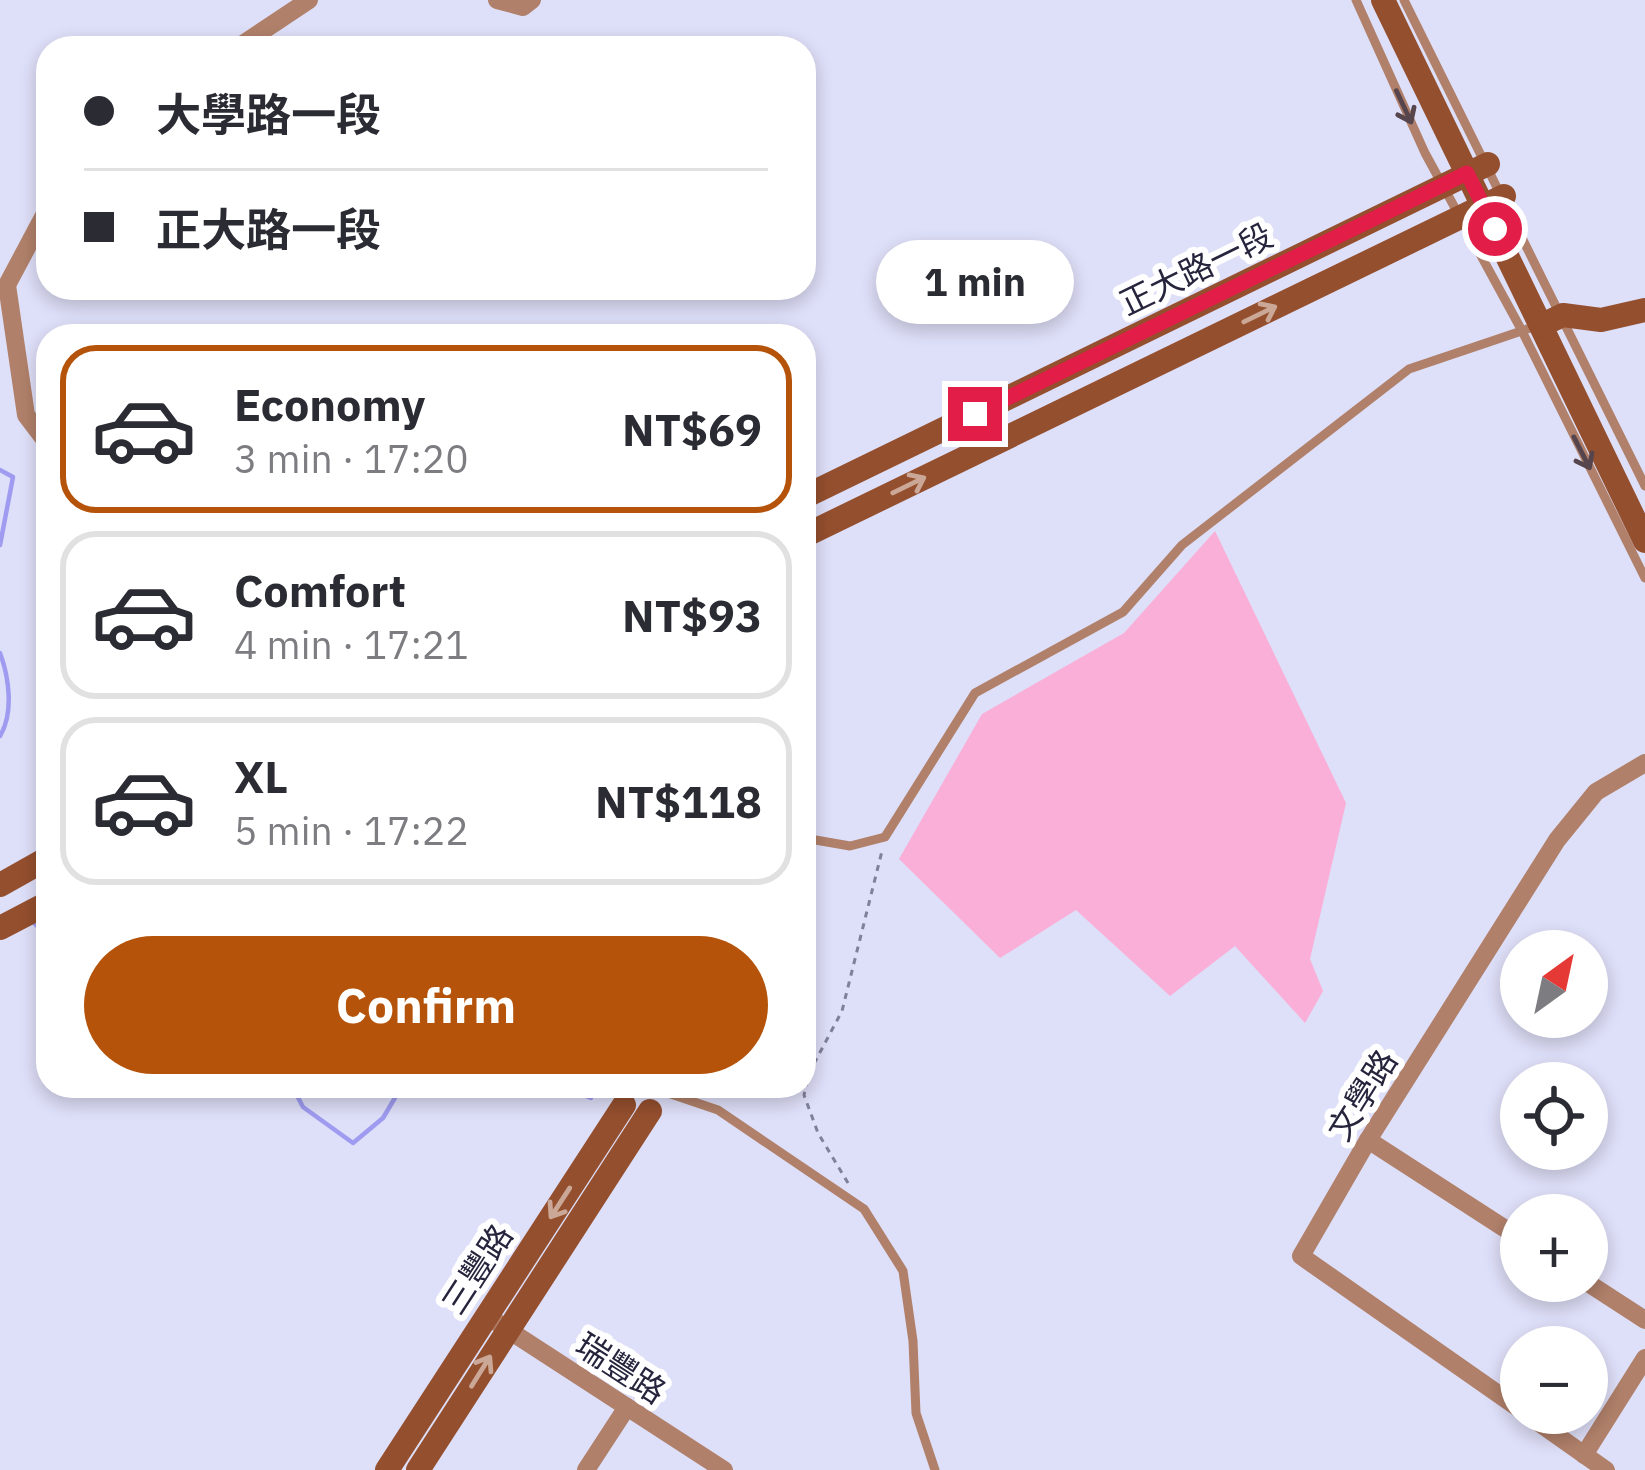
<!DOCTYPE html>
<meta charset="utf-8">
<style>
:root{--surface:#fff;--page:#f2f2f3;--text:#2b2b33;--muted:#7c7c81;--line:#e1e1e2;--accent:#b45309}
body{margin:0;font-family:"IBM Plex Sans","Noto Sans TC",sans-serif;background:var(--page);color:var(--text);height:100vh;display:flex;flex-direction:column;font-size:45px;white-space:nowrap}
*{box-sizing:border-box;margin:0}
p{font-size:39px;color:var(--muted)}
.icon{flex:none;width:66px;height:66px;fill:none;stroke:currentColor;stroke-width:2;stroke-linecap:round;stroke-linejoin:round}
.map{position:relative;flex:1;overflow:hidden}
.sheet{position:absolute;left:36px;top:324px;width:780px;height:774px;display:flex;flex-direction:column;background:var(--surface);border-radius:36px;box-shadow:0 6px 18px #0003}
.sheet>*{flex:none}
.banner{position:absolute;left:36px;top:36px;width:780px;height:264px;border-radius:36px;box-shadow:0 6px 18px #0003;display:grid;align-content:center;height:264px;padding:0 48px;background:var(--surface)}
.needle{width:78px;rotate:33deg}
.buttons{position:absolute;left:1500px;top:930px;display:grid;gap:24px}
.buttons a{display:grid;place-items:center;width:108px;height:108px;border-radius:50%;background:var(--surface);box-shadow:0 6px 18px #0003;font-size:60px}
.end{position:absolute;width:54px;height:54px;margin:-27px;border:15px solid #e11d48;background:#fff;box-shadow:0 0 0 6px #fff}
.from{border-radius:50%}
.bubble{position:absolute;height:84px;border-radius:42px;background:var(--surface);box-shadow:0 6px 18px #0003;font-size:39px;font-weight:800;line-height:84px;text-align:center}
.banner b{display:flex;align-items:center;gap:42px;height:114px;font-size:45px}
.banner b+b{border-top:3px solid var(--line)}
.banner i{width:30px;height:30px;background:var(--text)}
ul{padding:21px 0 0;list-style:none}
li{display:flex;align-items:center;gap:36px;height:168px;margin:0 24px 18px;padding:0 24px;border:6px solid var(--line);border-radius:36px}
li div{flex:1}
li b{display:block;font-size:45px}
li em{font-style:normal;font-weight:800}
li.active{border-color:var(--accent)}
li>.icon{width:108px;height:108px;stroke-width:1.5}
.button{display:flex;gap:24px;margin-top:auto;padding:24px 48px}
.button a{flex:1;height:138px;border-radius:72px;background:var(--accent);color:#fff;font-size:48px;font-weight:800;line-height:138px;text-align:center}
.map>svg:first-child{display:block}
.green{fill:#faafd8}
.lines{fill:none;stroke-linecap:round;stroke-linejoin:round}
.stream{stroke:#9f9bf0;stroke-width:4.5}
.path{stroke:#808099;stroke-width:3;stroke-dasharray:6 6;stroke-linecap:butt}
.lane{stroke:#b0806a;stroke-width:9}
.street{stroke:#b0806a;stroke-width:18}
.secondary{stroke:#944f2e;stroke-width:24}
.oneway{stroke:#56454d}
.oneway2{stroke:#caa796}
.route{stroke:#e11d48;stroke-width:15}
.labels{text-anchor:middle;stroke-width:12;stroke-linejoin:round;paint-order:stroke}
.street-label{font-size:33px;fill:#26253d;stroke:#fff}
</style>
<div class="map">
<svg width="1645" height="1470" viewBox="0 0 1645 1470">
<rect width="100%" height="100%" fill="#dedff8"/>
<!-- green -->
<polygon class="green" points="1215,531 1346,803 1310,959 1323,991 1305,1023 1235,946 1170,996 1076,910 1000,958 899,859 982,714 1124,633"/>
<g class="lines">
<!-- stream -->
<g class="stream">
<polyline points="0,470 13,477 0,545"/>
<path d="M 0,653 C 9,677 14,713 0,736"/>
<polyline points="32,921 48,936"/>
<polyline points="292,1086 303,1107 353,1143 383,1118 402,1086"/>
<polyline points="562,1086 591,1098"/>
</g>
<!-- path -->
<polyline class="path" points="848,1183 818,1133 804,1095 809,1073 842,1011 882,851"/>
<!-- lane -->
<g class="lane">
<polyline points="1356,0 1425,153 1521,329 1645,578"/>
<polyline points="1404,0 1645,486"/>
<polyline points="804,838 850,846 885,837 975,693 1123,612 1182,545 1409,369 1536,326"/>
<polyline points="647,1086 718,1110 864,1209 903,1271 913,1341 916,1413 935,1470"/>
</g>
<!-- street -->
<g class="street">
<polyline points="497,0 523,7 532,0"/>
<polyline points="237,48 309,0"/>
<polyline points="48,208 7,285 26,415 48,444"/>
<polyline points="1368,1140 1521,1239"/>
<polyline points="1585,1281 1645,1320"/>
<polyline points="487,1316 724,1470"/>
<polyline points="1521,1410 1301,1256 1368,1140 1557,840 1596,792 1645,763"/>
<polyline points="1525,1413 1606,1470"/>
<polyline points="1584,1455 1645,1358"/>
<polyline points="586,1470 627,1407"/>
</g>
<!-- secondary -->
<g class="secondary">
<polyline points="1383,0 1645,541"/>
<polyline points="1542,325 1563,315 1601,320 1645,310"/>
<polyline points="804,497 1488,164"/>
<polyline points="804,536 1504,196"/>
<polyline points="0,885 48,858"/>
<polyline points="0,928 48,903"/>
<polyline points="387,1470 624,1105"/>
<polyline points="418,1470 650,1111"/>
</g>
</g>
<!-- one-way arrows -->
<defs><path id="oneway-shaft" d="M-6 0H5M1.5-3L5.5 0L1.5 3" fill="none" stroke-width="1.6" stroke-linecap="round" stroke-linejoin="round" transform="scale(3)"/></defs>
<g class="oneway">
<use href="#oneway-shaft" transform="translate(1404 107) rotate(65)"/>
<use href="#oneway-shaft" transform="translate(1582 453) rotate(63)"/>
</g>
<g class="oneway2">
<use href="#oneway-shaft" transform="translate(1260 314) rotate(-26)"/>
<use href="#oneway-shaft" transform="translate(909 485) rotate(-26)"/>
<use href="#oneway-shaft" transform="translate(560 1203) rotate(123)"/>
<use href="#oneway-shaft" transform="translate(481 1371) rotate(-58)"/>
</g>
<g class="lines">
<!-- route -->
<polyline class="route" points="975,414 1467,173 1495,229"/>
</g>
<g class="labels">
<!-- street labels -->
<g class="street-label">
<text transform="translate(1196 269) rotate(-26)" y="12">正大路一段</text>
<text transform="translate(1362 1095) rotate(-58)" y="12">文學路</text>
<text transform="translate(477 1269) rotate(-57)" y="12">三豐路</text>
<text transform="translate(621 1368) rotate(33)" y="12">瑞豐路</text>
</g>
</g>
</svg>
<div class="buttons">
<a><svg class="needle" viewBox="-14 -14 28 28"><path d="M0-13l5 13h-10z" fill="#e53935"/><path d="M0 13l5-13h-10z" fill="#7c7c81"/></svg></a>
<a><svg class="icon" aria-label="locate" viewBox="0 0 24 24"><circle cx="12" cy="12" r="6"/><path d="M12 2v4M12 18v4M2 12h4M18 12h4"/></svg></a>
<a>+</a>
<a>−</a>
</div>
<i class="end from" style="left:1495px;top:229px"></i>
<i class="end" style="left:975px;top:414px"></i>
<div class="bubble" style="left:876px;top:240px;width:198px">1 min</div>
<div class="banner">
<b><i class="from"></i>大學路一段</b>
<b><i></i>正大路一段</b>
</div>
<section class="sheet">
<ul>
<li class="active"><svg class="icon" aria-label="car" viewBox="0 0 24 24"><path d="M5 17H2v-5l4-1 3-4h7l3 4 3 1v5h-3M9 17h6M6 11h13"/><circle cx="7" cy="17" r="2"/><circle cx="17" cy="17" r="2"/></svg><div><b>Economy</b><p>3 min · 17:20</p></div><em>NT$69</em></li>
<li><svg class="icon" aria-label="car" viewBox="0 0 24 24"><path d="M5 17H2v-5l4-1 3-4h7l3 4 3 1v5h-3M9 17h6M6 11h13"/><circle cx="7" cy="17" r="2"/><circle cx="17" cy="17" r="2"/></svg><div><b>Comfort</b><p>4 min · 17:21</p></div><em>NT$93</em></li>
<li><svg class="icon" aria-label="car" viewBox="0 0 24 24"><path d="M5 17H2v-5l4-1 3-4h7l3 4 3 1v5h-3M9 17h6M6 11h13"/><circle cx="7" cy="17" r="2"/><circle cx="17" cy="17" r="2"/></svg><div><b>XL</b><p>5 min · 17:22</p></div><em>NT$118</em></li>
</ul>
<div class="button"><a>Confirm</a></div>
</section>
</div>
